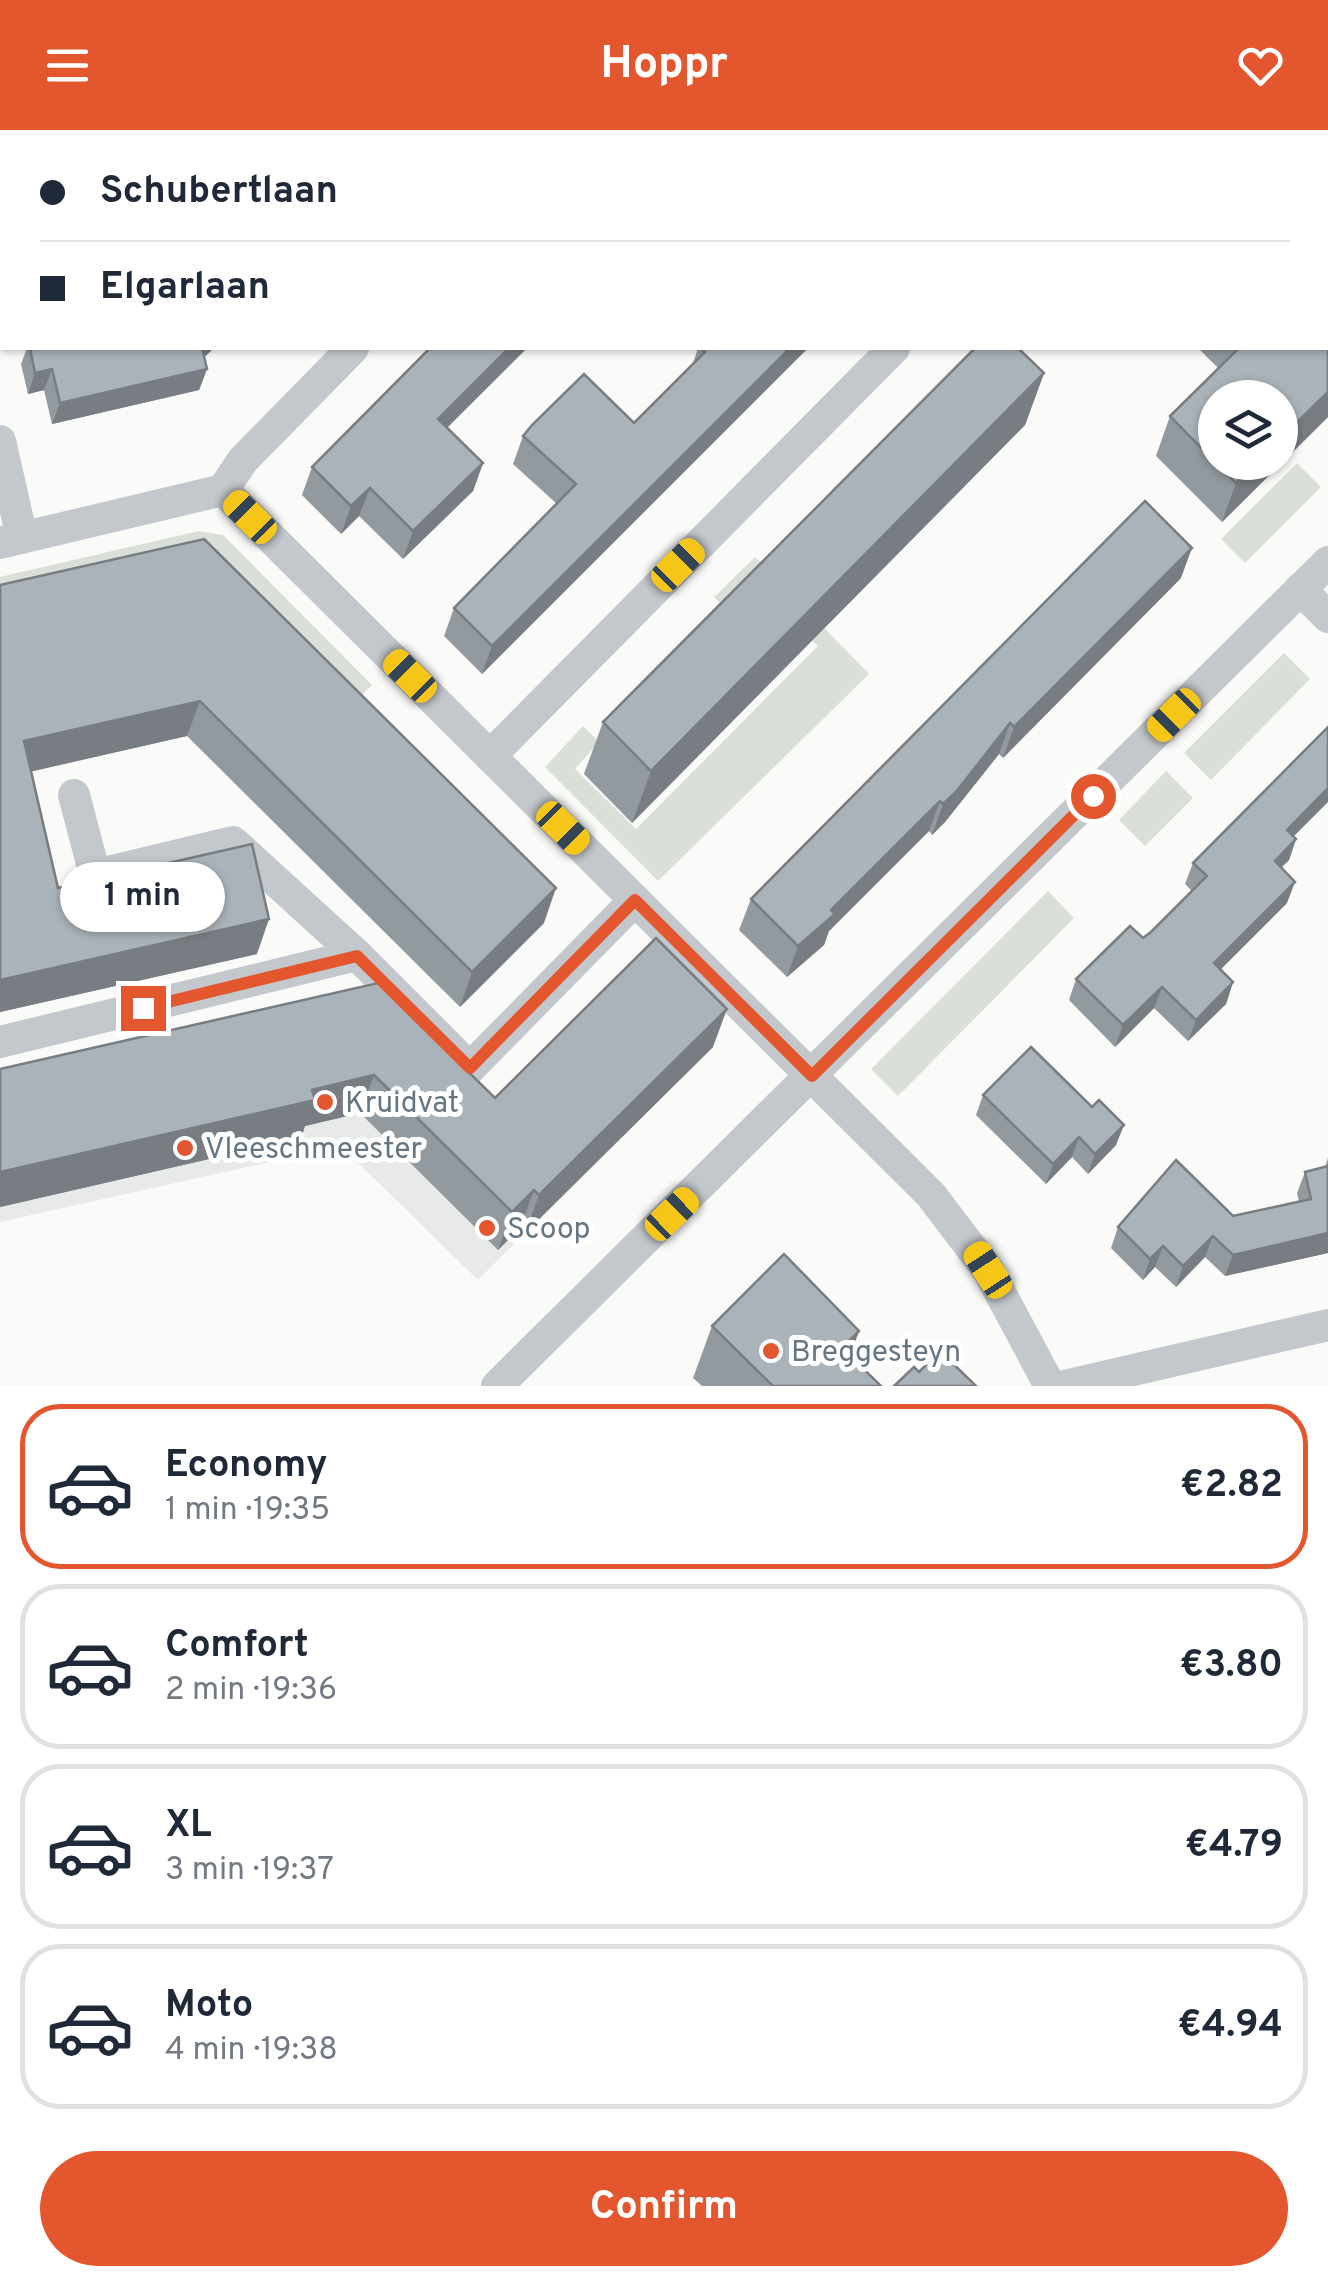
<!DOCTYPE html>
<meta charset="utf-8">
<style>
:root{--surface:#fff;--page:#f6f6f7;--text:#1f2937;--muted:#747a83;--line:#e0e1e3;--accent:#e4572e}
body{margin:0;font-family:Overpass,sans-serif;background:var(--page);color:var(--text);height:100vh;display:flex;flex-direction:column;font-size:38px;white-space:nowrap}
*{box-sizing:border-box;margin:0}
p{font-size:32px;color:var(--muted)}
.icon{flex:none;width:55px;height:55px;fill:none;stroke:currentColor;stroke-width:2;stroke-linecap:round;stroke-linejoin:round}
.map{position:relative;height:1256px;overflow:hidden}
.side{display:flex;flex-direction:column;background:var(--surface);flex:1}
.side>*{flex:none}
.top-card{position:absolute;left:0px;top:0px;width:1330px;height:220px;box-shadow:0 2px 8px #0004;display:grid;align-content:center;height:220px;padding:0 40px;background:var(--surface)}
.buttons{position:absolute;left:1198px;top:250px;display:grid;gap:20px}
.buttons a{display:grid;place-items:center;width:100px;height:100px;border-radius:50%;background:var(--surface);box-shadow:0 2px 8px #0004;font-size:50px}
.end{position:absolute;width:45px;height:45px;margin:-22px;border:12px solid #e4572e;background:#fff;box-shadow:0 0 0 5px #fff}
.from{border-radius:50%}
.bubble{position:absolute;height:70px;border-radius:35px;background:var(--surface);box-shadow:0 2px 8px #0004;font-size:32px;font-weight:700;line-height:70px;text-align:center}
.car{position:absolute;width:30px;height:60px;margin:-30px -15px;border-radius:12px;box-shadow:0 0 8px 2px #0007;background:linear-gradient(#f5c518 24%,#345 0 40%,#f5c518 0 76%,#345 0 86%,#f5c518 0)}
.top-card b{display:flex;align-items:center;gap:35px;height:95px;font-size:38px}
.top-card b+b{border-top:2px solid var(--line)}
.top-card i{width:25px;height:25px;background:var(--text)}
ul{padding:18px 0 0;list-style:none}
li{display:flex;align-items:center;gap:30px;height:165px;margin:0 20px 15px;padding:0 20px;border:5px solid var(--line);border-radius:40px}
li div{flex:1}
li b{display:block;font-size:38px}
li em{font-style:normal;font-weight:700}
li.selected{border-color:var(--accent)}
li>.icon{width:90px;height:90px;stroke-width:1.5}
.primary-button{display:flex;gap:20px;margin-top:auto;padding:20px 40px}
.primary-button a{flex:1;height:115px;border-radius:60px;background:var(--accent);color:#fff;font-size:40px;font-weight:700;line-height:115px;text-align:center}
header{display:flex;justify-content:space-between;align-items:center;height:130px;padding:0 40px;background:var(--accent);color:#fff;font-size:45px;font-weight:700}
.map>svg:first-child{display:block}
.built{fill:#e8e9e9}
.green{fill:#dadfd7}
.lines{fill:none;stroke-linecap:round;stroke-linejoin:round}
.minor{stroke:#c3c8cc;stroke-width:32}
.wall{fill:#929a9f}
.shaded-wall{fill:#777d82}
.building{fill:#aab3b9;stroke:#777d82;stroke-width:2.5}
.route{stroke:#e4572e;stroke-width:12}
.poi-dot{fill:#e4572e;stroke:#fff;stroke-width:4}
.labels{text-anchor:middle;stroke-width:10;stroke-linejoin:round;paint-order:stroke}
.poi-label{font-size:30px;fill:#657683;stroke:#fff;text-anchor:start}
</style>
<header><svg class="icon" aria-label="menu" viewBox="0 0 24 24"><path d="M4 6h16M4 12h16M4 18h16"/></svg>Hoppr<svg class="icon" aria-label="heart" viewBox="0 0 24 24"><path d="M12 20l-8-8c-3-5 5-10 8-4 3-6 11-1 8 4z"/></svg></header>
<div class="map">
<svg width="1328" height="1256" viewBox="0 0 1328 1256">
<rect width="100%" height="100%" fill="#fafaf8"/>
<!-- built -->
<polygon class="built" points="367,947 525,1103 478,1150 341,1016 0,1092 0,1028"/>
<!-- green -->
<g class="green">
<polygon points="1297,333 1321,357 1245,433 1221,409"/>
<polygon points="199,401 223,405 372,555 343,583 0,481 0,447"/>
<polygon points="755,427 869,544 658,751 545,637 583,596 599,612 575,639 636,699 818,516 758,457 729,482 714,467"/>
<polygon points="1284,523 1310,549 1211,650 1184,623"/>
<polygon points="1166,641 1193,668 1145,716 1119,690"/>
<polygon points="1048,761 1074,788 898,966 871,939"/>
</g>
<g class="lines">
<!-- minor -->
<g class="minor">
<polyline points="1239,0 1241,2"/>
<polyline points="566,2 568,0"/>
<polyline points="1106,2 1109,0"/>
<polyline points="0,311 22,408"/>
<polyline points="223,360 243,330 353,218"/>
<polyline points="0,413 223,360 931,1065 988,1140 1050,1256"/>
<polyline points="1300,459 1328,487"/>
<polyline points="490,626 894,218"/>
<polyline points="74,665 95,745 233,712 357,825"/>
<polyline points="0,912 357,825 470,938 635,770"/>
<polyline points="497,1256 1328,432"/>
<polyline points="1064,1256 1328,1195"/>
</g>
</g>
<!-- wall -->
<g class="wall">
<polygon points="827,0 906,0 908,2 830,2"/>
<polygon points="1328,149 1328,287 1222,392 1156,326 1170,286 1218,238 1198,218 1328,218"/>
<polygon points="27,218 214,218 204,227 207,239 199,260 52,294 44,260 28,264 21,234"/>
<polygon points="430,218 527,218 447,297 483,333 473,361 403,429 359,386 341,404 302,365 312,337"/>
<polygon points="698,218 808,218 482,544 444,506 454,478 557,374 513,334 523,306 634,293 692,236"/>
<polygon points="1044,243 1025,295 632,693 584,644 603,592"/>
<polygon points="204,409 544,793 460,877 187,606 31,641 58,758 257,824 0,882 0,455"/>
<polygon points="1181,448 1003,628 999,624 945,692 932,705 929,701 829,801 824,815 787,847 739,800 751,769"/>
<polygon points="1294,706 1296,709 1289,730 1281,737 1287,773 1221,839 1233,852 1226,874 1188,911 1154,878 1115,917 1069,870 1076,849 1143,808 1192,761 1185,754 1193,733"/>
<polygon points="378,853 495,968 713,917 525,1103 520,1098 498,1120 360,983 305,996 301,1008 0,1077"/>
<polygon points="983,965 1116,1015 1088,1044 1072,1027 1046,1054 976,985"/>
<polygon points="1328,1028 1328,1123 1225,1146 1205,1127 1176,1157 1155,1137 1143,1150 1111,1118 1118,1097 1233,1086 1299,1072 1297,1063 1305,1042 1325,1037"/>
<polygon points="712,1196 859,1201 850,1226 881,1256 702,1256 693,1248"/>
</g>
<!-- shaded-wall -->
<g class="shaded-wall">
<polygon points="86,0 143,0 142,2 75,2"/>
<polygon points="725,0 743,0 740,2 723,2"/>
<polygon points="1007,0 1024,0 1022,2 1004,2"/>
<polygon points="2,19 2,38 0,39 0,25"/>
<polygon points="201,218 214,218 194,237"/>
<polygon points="509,218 527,218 428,317 438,289"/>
<polygon points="790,218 808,218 482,544 492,516"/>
<polygon points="52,239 44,260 28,264 35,243"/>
<polygon points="207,239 199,260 52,294 60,273"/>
<polygon points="1044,243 1025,295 632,693 651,641"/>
<polygon points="1328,262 1328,287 1222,392 1236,353 1257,332 1280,332 1280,309"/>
<polygon points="483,333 473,361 403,429 413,401"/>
<polygon points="370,358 359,386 341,404 351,376"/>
<polygon points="1192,418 1181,448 1003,628 1014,597"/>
<polygon points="200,571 187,606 12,646 24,611"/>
<polygon points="1010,593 999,624 945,692 932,705 943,674"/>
<polygon points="1328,658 1328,672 1279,721 1287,700"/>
<polygon points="940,671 929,701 829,801 824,815 787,847 798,816 831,780"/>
<polygon points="1296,709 1289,730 1267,752 1275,731"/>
<polygon points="1295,752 1287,773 1206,854 1214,833"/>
<polygon points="556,758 544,793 460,877 472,842"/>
<polygon points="269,789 257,824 0,882 0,850"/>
<polygon points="1233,852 1226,874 1188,911 1196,890"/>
<polygon points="1162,857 1154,878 1115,917 1123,895"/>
<polygon points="727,879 713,917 525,1103 539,1065"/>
<polygon points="374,945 360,983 305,996 301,1008 0,1077 0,1042 312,960"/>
<polygon points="1124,995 1116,1015 1088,1044 1095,1024"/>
<polygon points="1079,1007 1072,1027 1046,1054 1053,1034"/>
<polygon points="534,1060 520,1098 498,1120 512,1082"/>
<polygon points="1328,1103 1328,1123 1225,1146 1233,1125"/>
<polygon points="1213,1106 1205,1127 1176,1157 1183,1136"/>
<polygon points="1163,1116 1155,1137 1143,1150 1150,1129"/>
<polygon points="859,1201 840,1253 842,1218"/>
</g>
<!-- building -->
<g class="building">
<polygon points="0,0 86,0 75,2 2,2 2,19"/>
<polygon points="347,0 441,0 439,2 345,2"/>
<polygon points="646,0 725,0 725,2 644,2"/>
<polygon points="863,0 906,0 908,2 866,2"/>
<polygon points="919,0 1007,0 1004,2 917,2"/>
<polygon points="1328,148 1328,262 1280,309 1280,268 1215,268 1215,332 1170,286 1239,218 1328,218"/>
<polygon points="30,218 202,218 207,239 60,273 52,239 35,243"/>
<polygon points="430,218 509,218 438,289 483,333 413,401 370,358 351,376 312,337"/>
<polygon points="701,218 790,218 492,516 454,478 576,354 523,306 532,295 584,244 634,293 705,222"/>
<polygon points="975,218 1018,218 1044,243 651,641 603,592"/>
<polygon points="1215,332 1257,332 1236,353"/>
<polygon points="1145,371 1192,418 1014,597 1010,593 956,662 943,674 940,671 831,780 835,784 798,816 751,769"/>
<polygon points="204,409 556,758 472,842 200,571 24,611 58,758 252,714 269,789 0,850 0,455"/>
<polygon points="1328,597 1328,658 1287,700 1296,709 1275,731 1295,752 1214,833 1233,852 1196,890 1162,857 1123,895 1076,849 1130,796 1143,808 1151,802 1207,746 1193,733"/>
<polygon points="656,808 727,879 539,1065 534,1060 512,1082 374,945 312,960 315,970 0,1042 0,939 378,853 495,968"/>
<polygon points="1031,917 1092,977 1099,970 1124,995 1095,1024 1079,1007 1053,1034 983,965"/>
<polygon points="1176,1030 1233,1086 1311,1069 1305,1042 1328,1036 1328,1103 1233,1125 1213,1106 1183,1136 1163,1116 1150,1129 1118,1097"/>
<polygon points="784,1124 859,1201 842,1218 881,1256 773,1256 712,1196"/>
<polygon points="940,1221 976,1256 894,1256 914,1237 919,1242"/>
</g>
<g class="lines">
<!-- route -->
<polyline class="route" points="143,878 357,826 470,938 635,770 812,946 1093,666"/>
</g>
<!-- markers -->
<g class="poi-dot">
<circle cx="325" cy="972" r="10"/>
<circle cx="185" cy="1018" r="10"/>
<circle cx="487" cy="1098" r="10"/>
<circle cx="771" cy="1221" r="10"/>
</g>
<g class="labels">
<!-- poi labels -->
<g class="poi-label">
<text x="345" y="982">Kruidvat</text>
<text x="205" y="1028">Vleeschmeester</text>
<text x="507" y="1108">Scoop</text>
<text x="791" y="1231">Breggesteyn</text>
</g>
</g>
</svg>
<div class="buttons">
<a><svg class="icon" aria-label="layers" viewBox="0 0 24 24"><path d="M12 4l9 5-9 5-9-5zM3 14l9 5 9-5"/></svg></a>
</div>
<i class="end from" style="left:1093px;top:666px"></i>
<i class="end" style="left:143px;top:878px"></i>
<div class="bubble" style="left:60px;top:732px;width:165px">1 min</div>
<i class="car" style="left:250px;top:387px;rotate:315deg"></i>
<i class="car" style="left:678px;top:435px;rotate:45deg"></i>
<i class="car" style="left:410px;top:546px;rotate:315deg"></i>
<i class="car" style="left:1174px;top:585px;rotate:225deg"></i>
<i class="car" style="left:563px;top:698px;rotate:135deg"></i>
<i class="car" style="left:672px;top:1084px;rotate:46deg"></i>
<i class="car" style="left:988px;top:1140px;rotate:327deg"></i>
<div class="top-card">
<b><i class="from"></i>Schubertlaan</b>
<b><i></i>Elgarlaan</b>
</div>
</div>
<section class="side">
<ul>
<li class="selected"><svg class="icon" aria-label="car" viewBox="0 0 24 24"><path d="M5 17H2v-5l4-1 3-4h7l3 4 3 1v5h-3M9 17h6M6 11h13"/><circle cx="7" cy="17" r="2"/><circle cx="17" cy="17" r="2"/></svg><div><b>Economy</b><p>1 min · 19:35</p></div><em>€2.82</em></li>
<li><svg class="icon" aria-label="car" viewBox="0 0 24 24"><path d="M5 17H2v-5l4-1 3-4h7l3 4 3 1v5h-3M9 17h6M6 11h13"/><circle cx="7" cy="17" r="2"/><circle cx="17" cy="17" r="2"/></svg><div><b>Comfort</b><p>2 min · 19:36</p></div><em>€3.80</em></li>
<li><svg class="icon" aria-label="car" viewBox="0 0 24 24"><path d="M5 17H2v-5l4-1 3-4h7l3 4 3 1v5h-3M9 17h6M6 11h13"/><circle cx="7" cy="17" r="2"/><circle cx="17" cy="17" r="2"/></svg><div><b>XL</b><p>3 min · 19:37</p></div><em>€4.79</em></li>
<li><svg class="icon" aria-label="car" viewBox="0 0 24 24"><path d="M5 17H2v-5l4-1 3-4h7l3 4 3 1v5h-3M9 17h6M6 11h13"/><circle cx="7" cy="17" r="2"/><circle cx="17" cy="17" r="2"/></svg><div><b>Moto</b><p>4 min · 19:38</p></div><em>€4.94</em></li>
</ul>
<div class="primary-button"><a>Confirm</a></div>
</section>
